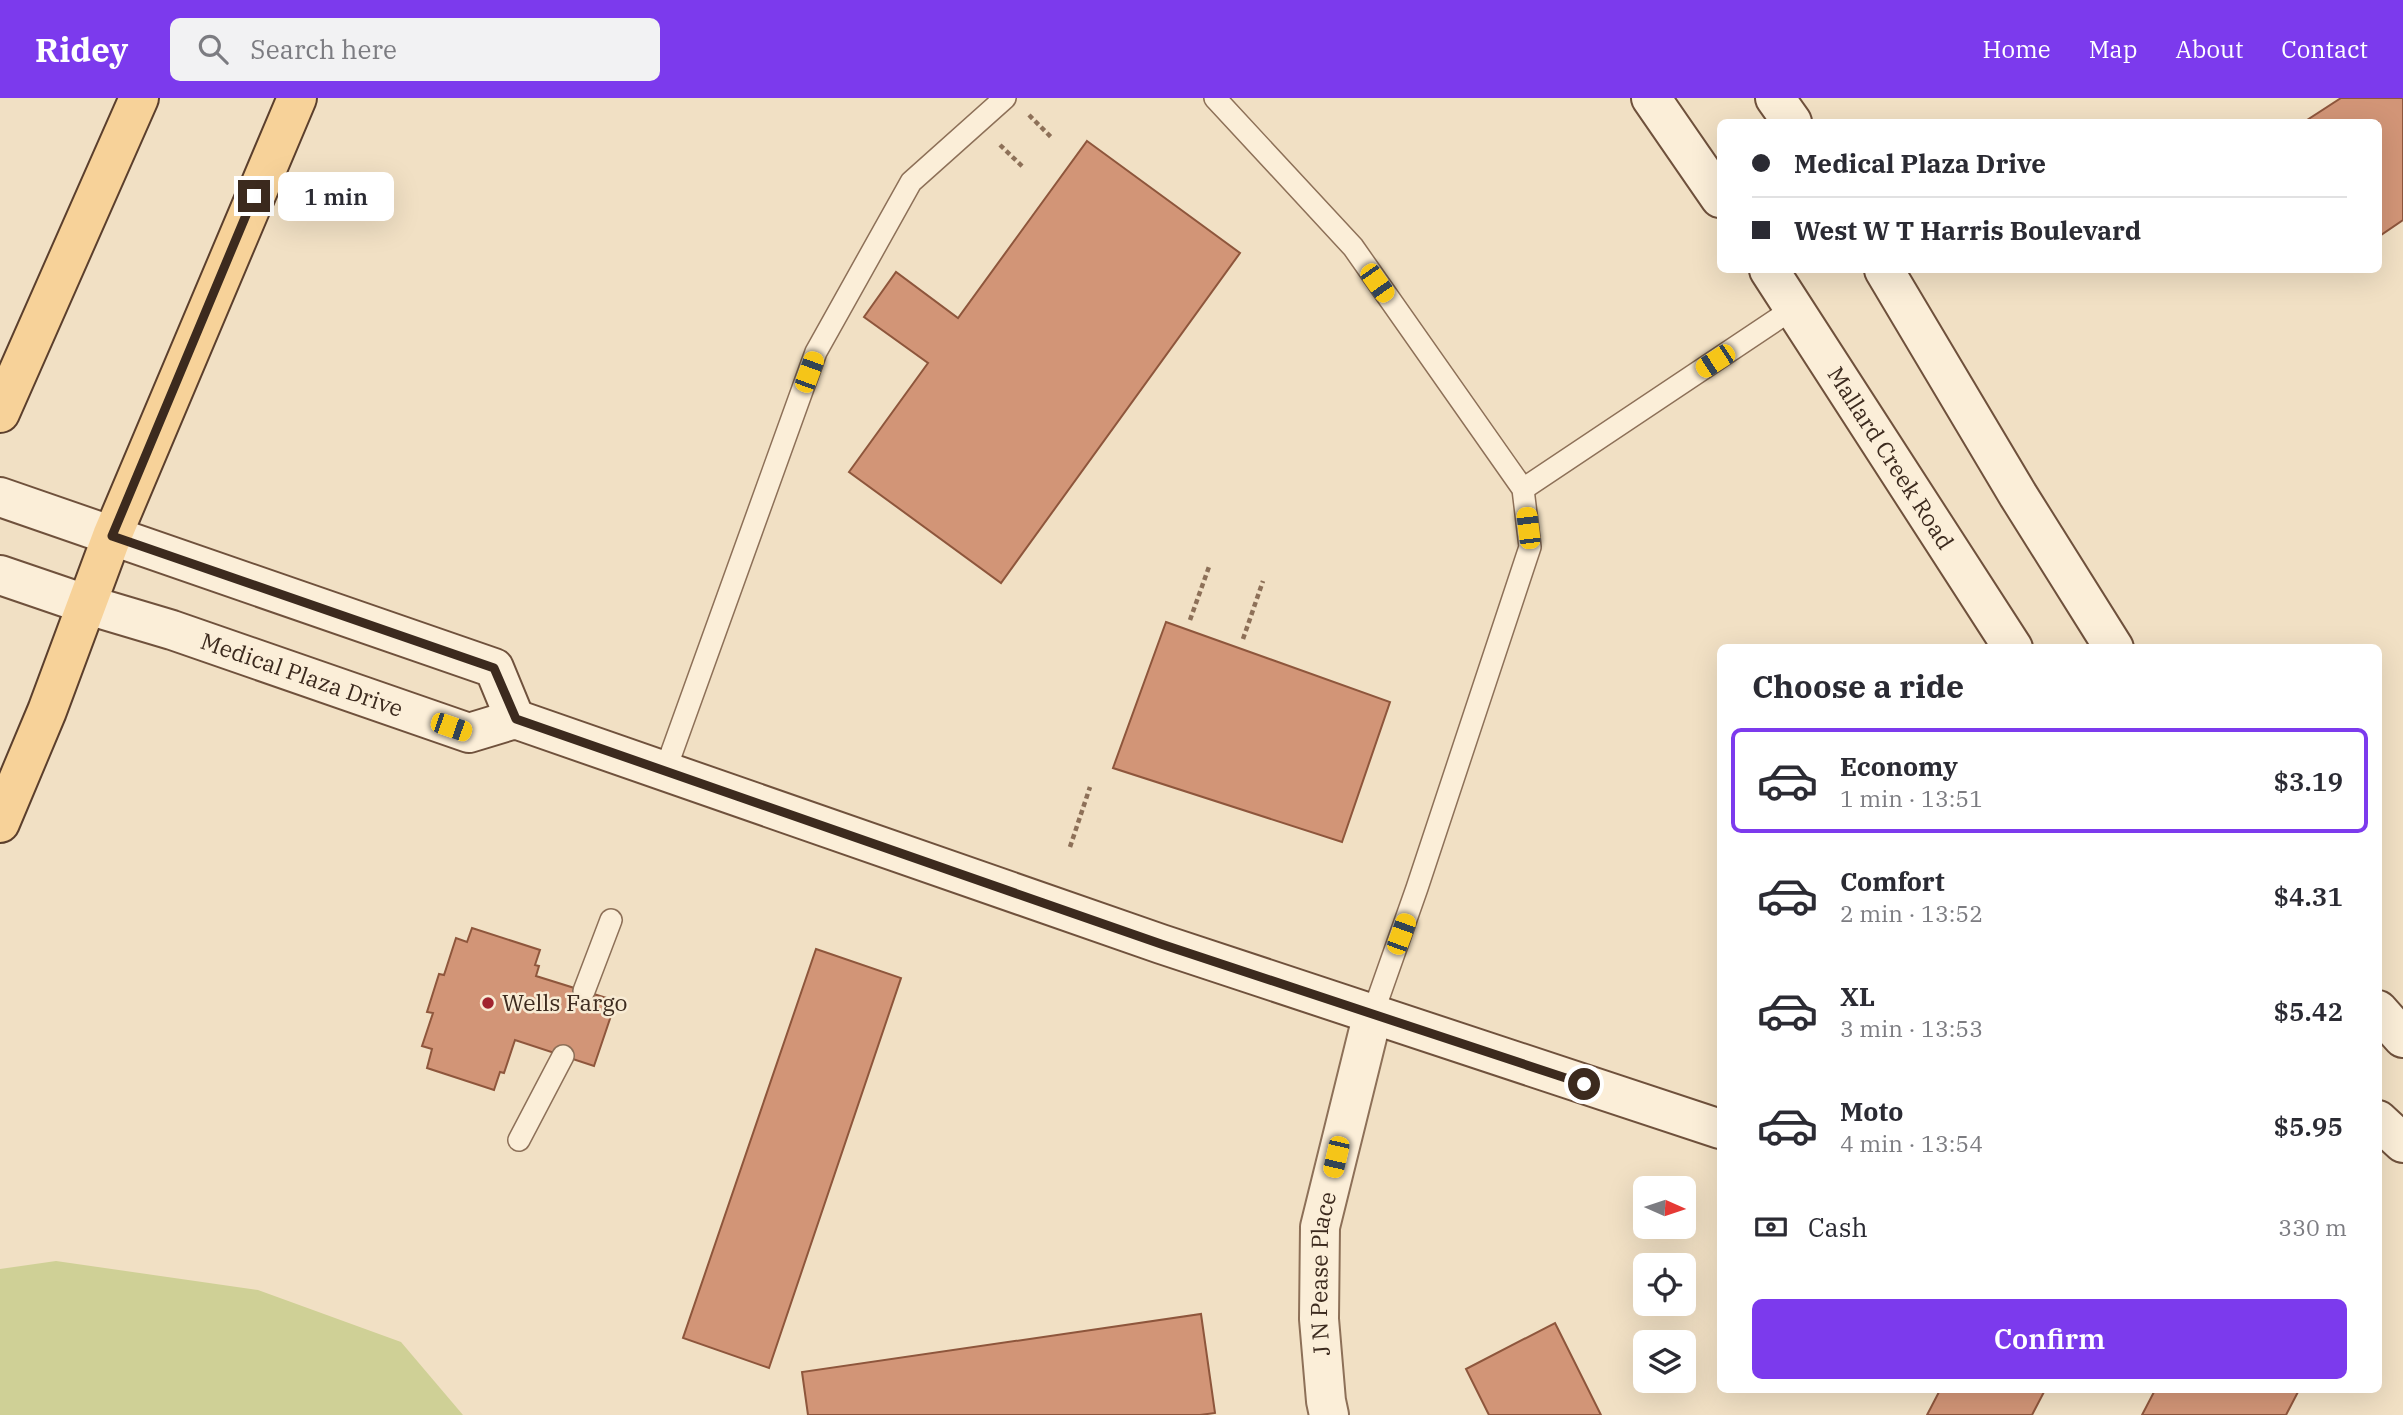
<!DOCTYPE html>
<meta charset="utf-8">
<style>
:root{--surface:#fff;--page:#f2f2f3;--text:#2b2b33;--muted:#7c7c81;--line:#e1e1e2;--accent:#7c3aed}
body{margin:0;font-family:"IBM Plex Serif",serif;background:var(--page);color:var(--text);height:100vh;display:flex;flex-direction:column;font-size:26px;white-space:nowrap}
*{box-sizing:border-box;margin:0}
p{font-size:23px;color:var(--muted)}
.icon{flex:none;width:38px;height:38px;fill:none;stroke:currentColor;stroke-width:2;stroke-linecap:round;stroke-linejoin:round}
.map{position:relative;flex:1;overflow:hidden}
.panel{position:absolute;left:1717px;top:546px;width:665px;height:749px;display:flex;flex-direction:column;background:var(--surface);border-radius:10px;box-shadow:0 7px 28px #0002}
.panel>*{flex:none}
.hud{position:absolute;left:1717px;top:21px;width:665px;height:154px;border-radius:10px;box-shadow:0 7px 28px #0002;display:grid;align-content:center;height:154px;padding:0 35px;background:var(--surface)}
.needle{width:46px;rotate:93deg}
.controls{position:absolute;left:1633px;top:1078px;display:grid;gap:14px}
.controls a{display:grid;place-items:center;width:63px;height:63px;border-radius:10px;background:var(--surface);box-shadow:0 7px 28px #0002;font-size:35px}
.end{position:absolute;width:32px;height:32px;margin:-16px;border:9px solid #3c2a1e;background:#fff;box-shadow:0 0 0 4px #fff}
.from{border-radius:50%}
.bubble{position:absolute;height:49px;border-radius:10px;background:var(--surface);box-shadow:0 7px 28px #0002;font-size:23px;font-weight:600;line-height:49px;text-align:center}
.car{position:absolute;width:21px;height:42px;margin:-21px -10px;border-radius:9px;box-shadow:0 0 5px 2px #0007;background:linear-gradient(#f5c518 24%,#345 0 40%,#f5c518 0 76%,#345 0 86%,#f5c518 0)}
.hud b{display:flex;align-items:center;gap:24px;height:66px;font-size:26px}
.hud b+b{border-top:2px solid var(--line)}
.hud i{width:18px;height:18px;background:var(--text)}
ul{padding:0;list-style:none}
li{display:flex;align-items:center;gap:21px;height:105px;margin:0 14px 10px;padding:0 21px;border:4px solid transparent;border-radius:10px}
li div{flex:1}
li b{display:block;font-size:26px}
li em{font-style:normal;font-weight:600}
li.selected{border-color:var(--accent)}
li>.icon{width:63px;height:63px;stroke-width:1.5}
h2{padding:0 35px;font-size:32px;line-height:84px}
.pay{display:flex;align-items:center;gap:18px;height:77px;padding:0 35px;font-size:26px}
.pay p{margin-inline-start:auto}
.cta{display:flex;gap:14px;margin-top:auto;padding:14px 35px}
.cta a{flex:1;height:80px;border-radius:10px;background:var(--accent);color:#fff;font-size:28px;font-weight:600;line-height:80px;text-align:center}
header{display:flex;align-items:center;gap:42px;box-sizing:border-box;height:98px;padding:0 35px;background:var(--accent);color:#fff}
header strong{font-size:33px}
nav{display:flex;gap:38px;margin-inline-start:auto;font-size:24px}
.search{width:490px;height:63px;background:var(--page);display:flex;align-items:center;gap:18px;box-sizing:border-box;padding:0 24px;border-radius:10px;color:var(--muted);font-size:26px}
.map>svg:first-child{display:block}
.green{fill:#cfd096}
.building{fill:#d29577;stroke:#8e563c;stroke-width:2}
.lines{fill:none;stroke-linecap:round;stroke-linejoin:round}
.lane-casing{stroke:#8d7058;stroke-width:24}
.street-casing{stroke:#8d7058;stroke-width:42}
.secondary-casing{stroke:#6f513c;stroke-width:42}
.primary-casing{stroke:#5b3f2d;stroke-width:42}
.path{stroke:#8d7058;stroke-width:4.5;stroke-dasharray:5 3.5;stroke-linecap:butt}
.lane{stroke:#fbeed8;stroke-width:21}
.street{stroke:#fbeed8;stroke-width:38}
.secondary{stroke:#fbeed8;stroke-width:38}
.primary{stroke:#f7d299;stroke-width:38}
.route{stroke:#3c2a1e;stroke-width:9}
.poi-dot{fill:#a1242f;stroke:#f8ebd4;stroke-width:2.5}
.labels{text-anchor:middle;stroke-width:5;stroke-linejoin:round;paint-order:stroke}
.street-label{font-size:23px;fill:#3c2a1e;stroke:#f8ebd4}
.poi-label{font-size:23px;fill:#3c2a1e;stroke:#f8ebd4;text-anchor:start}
</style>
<header>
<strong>Ridey</strong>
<div class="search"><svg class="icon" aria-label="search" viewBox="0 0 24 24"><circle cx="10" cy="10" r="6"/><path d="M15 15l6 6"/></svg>Search here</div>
<nav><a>Home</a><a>Map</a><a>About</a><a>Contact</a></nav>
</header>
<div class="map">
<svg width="2403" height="1317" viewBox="0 0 2403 1317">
<rect width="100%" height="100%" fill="#f1e0c4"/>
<!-- green -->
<polygon class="green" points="56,1163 258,1192 401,1244 463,1317 0,1317 0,1171"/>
<!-- building -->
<g class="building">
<polygon points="2341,0 2403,0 2403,122 2378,139 2378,24 2304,24"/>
<polygon points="1087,43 1240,155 1001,485 849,374 928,265 864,219 896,174 958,220"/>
<polygon points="1166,524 1390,604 1342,744 1113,670"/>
<polygon points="472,830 540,852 535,867 539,868 536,878 616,903 594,968 515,942 504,975 500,974 494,992 427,970 432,951 422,948 433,915 427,914 439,876 444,877 456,840 467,844"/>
<polygon points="816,851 901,880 769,1270 683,1240"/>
<polygon points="1201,1216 1215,1315 1200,1317 808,1317 802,1274"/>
<polygon points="1555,1225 1601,1317 1489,1317 1466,1271"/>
<polygon points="1940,1292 2045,1292 2032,1317 1927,1317"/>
<polygon points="2155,1292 2299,1292 2286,1317 2142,1317"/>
</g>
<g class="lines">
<defs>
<g id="lane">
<polyline points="1215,0 1353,149 1523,391 1530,449 1417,790 1373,915"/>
<polyline points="1523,391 1794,210"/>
<polyline points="665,673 816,254 911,84 1005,0"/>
<polyline points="584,893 611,822"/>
<polyline points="519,1042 563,958"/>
</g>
<g id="street">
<path id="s1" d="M 1329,1317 L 1326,1303 L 1319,1221 L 1320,1129 L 1373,915"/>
</g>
<g id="secondary">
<polyline points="1651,0 1720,100"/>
<polyline points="1775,0 1792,24"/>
<path id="s2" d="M 1769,172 L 2013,550"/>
<polyline points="1884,172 2018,397 2114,550"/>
<polyline points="0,399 494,570 515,621"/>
<path id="s3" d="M 0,477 L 88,507 L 172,532 L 469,635 L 515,621 L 1161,846 L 1720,1031"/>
<polyline points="2378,912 2403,940"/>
<polyline points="2378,1022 2403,1045"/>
</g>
<g id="primary">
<polyline points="0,315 139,0"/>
<polyline points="0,725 47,613 112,438 297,0"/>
</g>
</defs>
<!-- lane casing -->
<use href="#lane" class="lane-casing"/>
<!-- street casing -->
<use href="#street" class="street-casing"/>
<!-- secondary casing -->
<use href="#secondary" class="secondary-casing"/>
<!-- primary casing -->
<use href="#primary" class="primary-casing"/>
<!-- path -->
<g class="path">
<polyline points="1029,17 1053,41"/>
<polyline points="1000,47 1024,70"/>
<polyline points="1190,522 1210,466"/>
<polyline points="1243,541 1263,483"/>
<polyline points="1070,749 1090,689"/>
</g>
<!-- lane -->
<use href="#lane" class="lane"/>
<!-- street -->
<use href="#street" class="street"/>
<!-- secondary -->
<use href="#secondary" class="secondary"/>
<!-- primary -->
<use href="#primary" class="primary"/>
</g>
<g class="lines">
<!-- route -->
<polyline class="route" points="254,98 112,438 494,570 516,621 1161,846 1584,986"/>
</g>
<!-- markers -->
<circle class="poi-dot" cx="488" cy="905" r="7"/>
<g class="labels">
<!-- street labels -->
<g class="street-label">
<text dy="8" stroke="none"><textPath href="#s2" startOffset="224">Mallard Creek Road</textPath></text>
<text dy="8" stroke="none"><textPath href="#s3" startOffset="318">Medical Plaza Drive</textPath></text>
<text dy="8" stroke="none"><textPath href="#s1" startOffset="142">J N Pease Place</textPath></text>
</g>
<!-- poi labels -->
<g class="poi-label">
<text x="502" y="913">Wells Fargo</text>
</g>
</g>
</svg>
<div class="controls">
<a><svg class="needle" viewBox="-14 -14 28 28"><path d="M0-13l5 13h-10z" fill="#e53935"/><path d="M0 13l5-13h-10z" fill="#7c7c81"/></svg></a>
<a><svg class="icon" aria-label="locate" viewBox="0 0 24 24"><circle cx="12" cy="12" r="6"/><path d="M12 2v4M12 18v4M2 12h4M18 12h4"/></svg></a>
<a><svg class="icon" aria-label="layers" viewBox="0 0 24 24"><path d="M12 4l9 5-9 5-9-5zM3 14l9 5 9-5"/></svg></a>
</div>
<i class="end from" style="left:1584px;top:986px"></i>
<i class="end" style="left:254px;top:98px"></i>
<div class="bubble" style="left:278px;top:74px;width:116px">1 min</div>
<i class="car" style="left:1377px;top:185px;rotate:145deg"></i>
<i class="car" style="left:1715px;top:263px;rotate:237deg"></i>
<i class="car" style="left:809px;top:274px;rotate:20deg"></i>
<i class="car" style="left:1528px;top:430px;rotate:353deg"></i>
<i class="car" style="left:451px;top:629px;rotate:109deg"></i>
<i class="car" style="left:1401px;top:836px;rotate:20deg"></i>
<i class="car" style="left:1336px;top:1059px;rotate:193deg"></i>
<div class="hud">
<b><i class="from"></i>Medical Plaza Drive</b>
<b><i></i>West W T Harris Boulevard</b>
</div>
<section class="panel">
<h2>Choose a ride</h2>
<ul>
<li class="selected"><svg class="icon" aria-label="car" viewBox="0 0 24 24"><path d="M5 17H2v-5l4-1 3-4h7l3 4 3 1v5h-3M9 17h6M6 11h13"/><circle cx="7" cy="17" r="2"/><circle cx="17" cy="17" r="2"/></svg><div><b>Economy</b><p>1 min · 13:51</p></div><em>$3.19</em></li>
<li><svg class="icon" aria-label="car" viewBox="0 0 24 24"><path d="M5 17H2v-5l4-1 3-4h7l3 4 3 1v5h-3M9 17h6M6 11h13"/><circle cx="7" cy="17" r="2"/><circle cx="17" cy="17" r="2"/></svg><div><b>Comfort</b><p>2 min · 13:52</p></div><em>$4.31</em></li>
<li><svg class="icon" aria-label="car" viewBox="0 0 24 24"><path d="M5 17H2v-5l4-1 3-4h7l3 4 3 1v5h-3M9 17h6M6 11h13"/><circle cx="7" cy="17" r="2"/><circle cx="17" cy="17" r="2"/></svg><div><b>XL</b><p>3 min · 13:53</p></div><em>$5.42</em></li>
<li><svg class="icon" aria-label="car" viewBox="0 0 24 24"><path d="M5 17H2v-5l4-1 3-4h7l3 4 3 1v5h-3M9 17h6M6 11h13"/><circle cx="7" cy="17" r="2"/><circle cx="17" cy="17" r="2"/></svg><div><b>Moto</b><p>4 min · 13:54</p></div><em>$5.95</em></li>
</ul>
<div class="pay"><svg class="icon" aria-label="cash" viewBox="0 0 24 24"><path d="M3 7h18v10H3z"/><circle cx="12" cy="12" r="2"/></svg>Cash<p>330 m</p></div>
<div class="cta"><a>Confirm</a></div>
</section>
</div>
